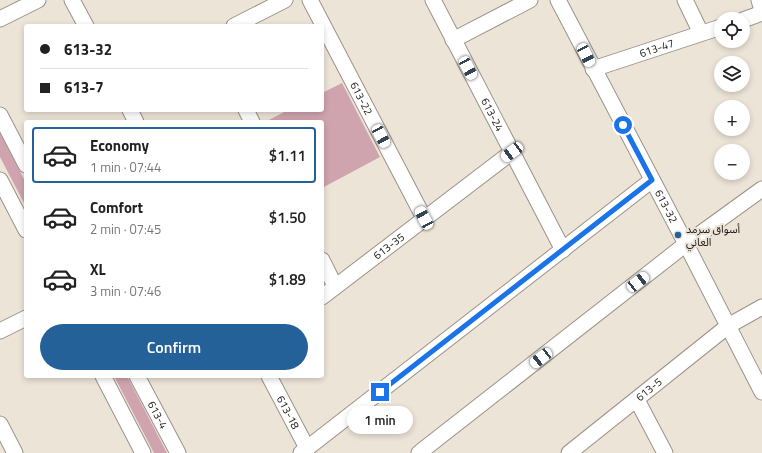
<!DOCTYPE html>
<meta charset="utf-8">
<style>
:root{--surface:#fff;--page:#f6f6f6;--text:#222;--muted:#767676;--line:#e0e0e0;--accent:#246198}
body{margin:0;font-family:"Titillium Web","Noto Sans Arabic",sans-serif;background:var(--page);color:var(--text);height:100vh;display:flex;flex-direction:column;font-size:15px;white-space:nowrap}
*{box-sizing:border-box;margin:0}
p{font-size:13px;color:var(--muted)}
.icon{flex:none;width:22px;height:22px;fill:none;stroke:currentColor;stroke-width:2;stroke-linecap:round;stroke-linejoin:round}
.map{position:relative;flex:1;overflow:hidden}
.panel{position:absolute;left:24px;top:120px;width:300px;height:258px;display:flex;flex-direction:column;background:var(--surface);border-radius:4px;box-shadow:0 2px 6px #0003}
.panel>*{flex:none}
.hud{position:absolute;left:24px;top:24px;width:300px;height:88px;border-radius:4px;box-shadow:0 2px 6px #0003;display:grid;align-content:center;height:88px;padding:0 16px;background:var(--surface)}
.tools{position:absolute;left:714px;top:12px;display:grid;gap:8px}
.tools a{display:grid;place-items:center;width:36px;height:36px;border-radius:50%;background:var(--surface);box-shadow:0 2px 6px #0003;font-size:20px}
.end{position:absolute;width:18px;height:18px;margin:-9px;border:5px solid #1a73e8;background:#fff;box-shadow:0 0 0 2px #fff}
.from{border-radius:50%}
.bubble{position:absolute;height:28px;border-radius:14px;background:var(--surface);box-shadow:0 2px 6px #0003;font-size:13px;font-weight:600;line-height:28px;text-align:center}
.car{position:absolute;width:12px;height:24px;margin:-12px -6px;border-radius:5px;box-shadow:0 0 3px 1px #0007;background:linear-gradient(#fff 24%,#345 0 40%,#fff 0 76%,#345 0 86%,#fff 0)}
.hud b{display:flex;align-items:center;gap:14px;height:38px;font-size:15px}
.hud b+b{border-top:1px solid var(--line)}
.hud i{width:10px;height:10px;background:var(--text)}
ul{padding:7px 0 0;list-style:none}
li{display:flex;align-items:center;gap:12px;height:56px;margin:0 8px 6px;padding:0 8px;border:2px solid transparent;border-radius:4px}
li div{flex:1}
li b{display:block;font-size:15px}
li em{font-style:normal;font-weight:600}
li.active{border-color:var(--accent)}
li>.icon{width:36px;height:36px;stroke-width:1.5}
.action{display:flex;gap:8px;margin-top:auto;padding:8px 16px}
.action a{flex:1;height:46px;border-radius:24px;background:var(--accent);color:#fff;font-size:16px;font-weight:600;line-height:46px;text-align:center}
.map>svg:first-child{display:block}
.green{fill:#d0a4ae}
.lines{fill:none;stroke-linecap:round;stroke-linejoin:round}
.minor-casing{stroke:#9c9388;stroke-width:17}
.minor{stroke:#fff;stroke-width:15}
.route{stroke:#1a73e8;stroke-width:5}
.poi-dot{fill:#246198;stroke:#ede4d8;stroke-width:1.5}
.labels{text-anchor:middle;stroke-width:4;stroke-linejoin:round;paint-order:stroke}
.street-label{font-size:11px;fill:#1e1b17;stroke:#ede4d8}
.poi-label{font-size:11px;fill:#1e1b17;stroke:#ede4d8;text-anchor:start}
</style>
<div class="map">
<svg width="762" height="453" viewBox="0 0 762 453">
<rect width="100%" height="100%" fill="#ede4d8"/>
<!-- green -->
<g class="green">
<polygon points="342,83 380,157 322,188 322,122 270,122 269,120 288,110 322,110 322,93"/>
<polygon points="0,133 26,183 26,207 0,157"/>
<polygon points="114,376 127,376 167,453 154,453"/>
</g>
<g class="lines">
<defs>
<g id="minor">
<polyline points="72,0 86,26"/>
<path id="s1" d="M 310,0 L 424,218"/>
<path id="s2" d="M 433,0 L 563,250"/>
<path id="s3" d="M 558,0 L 686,244 L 762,392"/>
<polyline points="685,0 701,33"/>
<polyline points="759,0 762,10"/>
<polyline points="0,19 38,0"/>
<polyline points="743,20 762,13"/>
<polyline points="234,26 285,0"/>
<polyline points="453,40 530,0"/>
<path id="s4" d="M 593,69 L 721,27"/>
<polyline points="130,110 136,122"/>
<polyline points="246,110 252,122"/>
<polyline points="0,115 26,165"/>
<polyline points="0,180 26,230"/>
<polyline points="322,260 335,286"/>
<path id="s5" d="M 322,297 L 512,152"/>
<polyline points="0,331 26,318"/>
<polyline points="103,376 143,453"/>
<path id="s6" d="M 137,376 L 178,453"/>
<path id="s7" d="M 269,376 L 307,448"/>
<polyline points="637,400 665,453"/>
<polyline points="0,424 15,453"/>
<polyline points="301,453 652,180"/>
<polyline points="419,453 686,244 762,189"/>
<path id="s8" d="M 569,453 L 728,326 L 762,307"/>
</g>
</defs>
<!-- minor casing -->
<use href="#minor" class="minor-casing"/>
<!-- minor -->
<use href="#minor" class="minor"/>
</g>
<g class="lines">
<!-- route -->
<polyline class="route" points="380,392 652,180 623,125"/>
</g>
<!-- markers -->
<circle class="poi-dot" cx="678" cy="235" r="4"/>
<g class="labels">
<!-- street labels -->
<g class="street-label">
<text dy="4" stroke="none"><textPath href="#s4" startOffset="67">613-47</textPath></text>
<text dy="4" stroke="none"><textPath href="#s1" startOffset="111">613-22</textPath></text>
<text dy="4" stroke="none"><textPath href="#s2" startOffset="129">613-24</textPath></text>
<text dy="4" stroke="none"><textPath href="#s3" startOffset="233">613-32</textPath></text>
<text dy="4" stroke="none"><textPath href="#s5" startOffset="84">613-35</textPath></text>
<text dy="4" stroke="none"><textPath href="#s8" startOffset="102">613-5</textPath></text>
<text dy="4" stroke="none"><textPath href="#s7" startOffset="41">613-18</textPath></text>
<text dy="4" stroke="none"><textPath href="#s6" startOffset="44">613-4</textPath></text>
</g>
<!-- poi labels -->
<g class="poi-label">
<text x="686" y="233">أسواق سرمد<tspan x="686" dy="13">العاني</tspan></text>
</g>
</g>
</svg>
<div class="tools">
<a><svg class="icon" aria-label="locate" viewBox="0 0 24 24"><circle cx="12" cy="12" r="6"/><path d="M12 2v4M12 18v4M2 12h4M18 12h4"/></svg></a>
<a><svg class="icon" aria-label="layers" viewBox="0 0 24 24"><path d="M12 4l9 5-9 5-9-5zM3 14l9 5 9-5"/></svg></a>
<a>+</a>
<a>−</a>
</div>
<i class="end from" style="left:623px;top:125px"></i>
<i class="end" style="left:380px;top:392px"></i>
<div class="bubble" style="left:347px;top:406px;width:66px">1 min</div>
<i class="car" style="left:586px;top:55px;rotate:153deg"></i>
<i class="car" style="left:468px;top:68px;rotate:152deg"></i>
<i class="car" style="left:381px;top:136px;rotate:152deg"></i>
<i class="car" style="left:512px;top:152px;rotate:233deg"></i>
<i class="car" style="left:424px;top:218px;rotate:332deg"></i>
<i class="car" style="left:638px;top:282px;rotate:52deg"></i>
<i class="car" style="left:541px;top:358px;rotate:232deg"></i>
<div class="hud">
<b><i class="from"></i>613-32</b>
<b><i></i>613-7</b>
</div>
<section class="panel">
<ul>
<li class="active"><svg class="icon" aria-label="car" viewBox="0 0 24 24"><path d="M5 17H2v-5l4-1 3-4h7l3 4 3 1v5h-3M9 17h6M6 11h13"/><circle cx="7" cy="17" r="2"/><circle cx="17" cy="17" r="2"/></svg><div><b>Economy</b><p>1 min · 07:44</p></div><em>$1.11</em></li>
<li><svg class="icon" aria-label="car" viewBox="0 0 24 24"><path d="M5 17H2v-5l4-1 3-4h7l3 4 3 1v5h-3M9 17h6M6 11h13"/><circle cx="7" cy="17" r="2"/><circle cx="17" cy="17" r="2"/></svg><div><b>Comfort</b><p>2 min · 07:45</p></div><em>$1.50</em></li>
<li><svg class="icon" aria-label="car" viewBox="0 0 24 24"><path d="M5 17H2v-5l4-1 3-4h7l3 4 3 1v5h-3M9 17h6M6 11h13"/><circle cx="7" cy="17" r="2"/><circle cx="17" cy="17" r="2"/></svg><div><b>XL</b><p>3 min · 07:46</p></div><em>$1.89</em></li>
</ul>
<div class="action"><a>Confirm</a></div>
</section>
</div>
